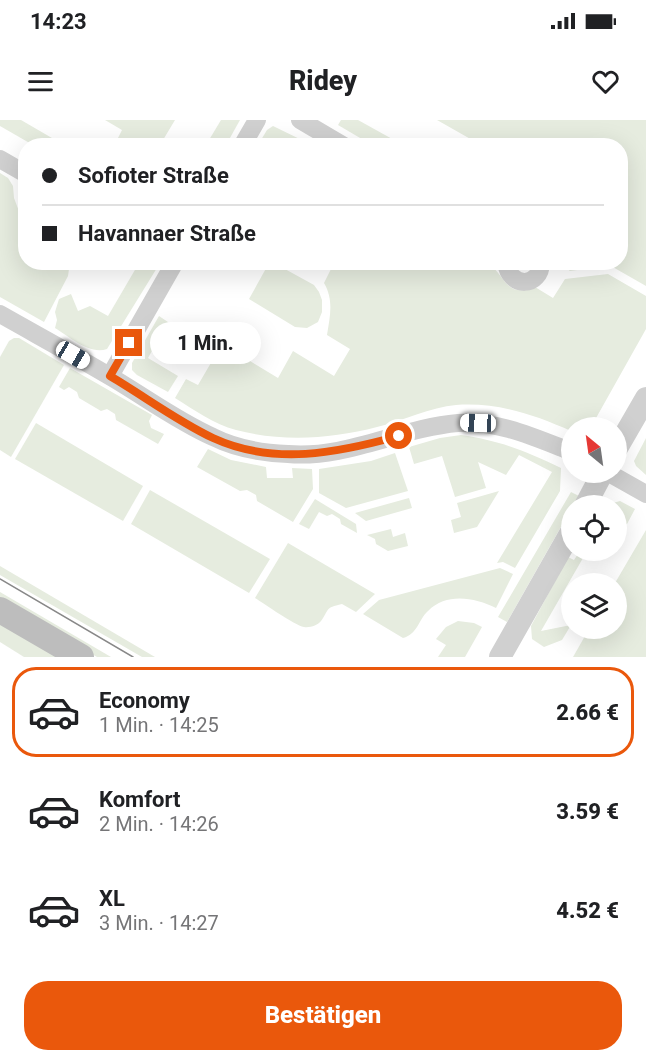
<!DOCTYPE html>
<html lang="de">
<meta charset="utf-8">
<style>
:root{--surface:#fff;--page:#f2f2f2;--text:#202124;--muted:#757577;--line:#e0e0e0;--accent:#ea580c}
body{margin:0;font-family:Roboto,sans-serif;background:var(--page);color:var(--text);height:100vh;display:flex;flex-direction:column;font-size:22px;white-space:nowrap}
*{box-sizing:border-box;margin:0}
p{font-size:20px;color:var(--muted)}
.icon{flex:none;width:33px;height:33px;fill:none;stroke:currentColor;stroke-width:2;stroke-linecap:round;stroke-linejoin:round}
.map{position:relative;height:537px;overflow:hidden}
.panel{display:flex;flex-direction:column;background:var(--surface);flex:1}
.panel>*{flex:none}
.banner{position:absolute;left:18px;top:18px;width:610px;height:132px;border-radius:24px;box-shadow:0 6px 24px #0002;display:grid;align-content:center;height:132px;padding:0 24px;background:var(--surface)}
.needle{width:39px;rotate:331deg}
.buttons{position:absolute;left:561px;top:297px;display:grid;gap:12px}
.buttons a{display:grid;place-items:center;width:66px;height:66px;border-radius:50%;background:var(--surface);box-shadow:0 6px 24px #0002;font-size:30px}
.end{position:absolute;width:27px;height:27px;margin:-14px;border:8px solid #ea580c;background:#fff;box-shadow:0 0 0 3px #fff}
.from{border-radius:50%}
.bubble{position:absolute;height:42px;border-radius:21px;background:var(--surface);box-shadow:0 6px 24px #0002;font-size:20px;font-weight:800;line-height:42px;text-align:center}
.car{position:absolute;width:18px;height:36px;margin:-18px -9px;border-radius:8px;box-shadow:0 0 4px 2px #0007;background:linear-gradient(#fff 24%,#345 0 40%,#fff 0 76%,#345 0 86%,#fff 0)}
.banner b{display:flex;align-items:center;gap:21px;height:57px;font-size:22px}
.banner b+b{border-top:2px solid var(--line)}
.banner i{width:15px;height:15px;background:var(--text)}
ul{padding:10px 0 0;list-style:none}
li{display:flex;align-items:center;gap:18px;height:90px;margin:0 12px 9px;padding:0 12px;border:3px solid transparent;border-radius:24px}
li div{flex:1}
li b{display:block;font-size:22px}
li em{font-style:normal;font-weight:800}
li.selected{border-color:var(--accent)}
li>.icon{width:54px;height:54px;stroke-width:1.5}
.primary-button{display:flex;gap:12px;margin-top:auto;padding:12px 24px}
.primary-button a{flex:1;height:69px;border-radius:24px;background:var(--accent);color:#fff;font-size:24px;font-weight:800;line-height:69px;text-align:center}
.status{display:flex;justify-content:space-between;align-items:center;height:42px;padding:0 30px;background:var(--surface);direction:ltr}
.status svg{height:16px;fill:currentColor}
header{display:flex;justify-content:space-between;align-items:center;height:78px;padding:0 24px;background:var(--surface);font-size:27px;font-weight:800}
.map>svg:first-child{display:block}
.green{fill:#e6ecdf}
.lines{fill:none;stroke-linecap:round;stroke-linejoin:round}
.minor{stroke:#d0d0d0;stroke-width:18}
.tertiary{stroke:#d0d0d0;stroke-width:22}
.secondary{stroke:#bdbdbd;stroke-width:26}
.tram{stroke:#888;stroke-width:1.5}
.route{stroke:#ea580c;stroke-width:8}
</style>
<div class="status"><b>14:23</b><svg viewBox="0 0 49 12"><path d="M0 12V9h3v3zM5 12V6h3v6zM10 12V3h3v9zM15 12V0h3v12zM26 1h20v11H26zM47 4h2v5h-2z"/></svg></div>
<header><svg class="icon" aria-label="menu" viewBox="0 0 24 24"><path d="M4 6h16M4 12h16M4 18h16"/></svg>Ridey<svg class="icon" aria-label="heart" viewBox="0 0 24 24"><path d="M12 20l-8-8c-3-5 5-10 8-4 3-6 11-1 8 4z"/></svg></header>
<div class="map">
<svg width="646" height="537" viewBox="0 0 646 537">
<rect width="100%" height="100%" fill="#fff"/>
<!-- green -->
<g class="green">
<polygon points="0,0 21,0 64,25 33,25 0,6"/>
<polygon points="105,0 175,0 160,25 114,26 122,10"/>
<polygon points="221,0 240,0 226,25 206,25"/>
<polygon points="341,0 358,0 403,25 372,25 338,5"/>
<polygon points="437,0 646,0 646,166 611,146 569,151 574,143 621,142 621,26 481,25"/>
<polygon points="273,6 312,25 258,25 267,10"/>
<polygon points="0,53 8,58 13,66 14,78 20,94 25,102 26,142 61,143 69,149 68,156 44,202 0,177"/>
<path d="M 139,143 L 160,143 L 107,229 C 89,235 70,217 55,208 L 57,200 L 55,192 L 59,179 L 71,174 L 78,191 L 90,186 L 108,196 Z"/>
<polygon points="269,143 274,143 314,165 319,172 322,180 322,192 318,202 307,208 295,207 249,179"/>
<path d="M 325,143 L 488,143 C 506,156 506,179 535,167 L 553,178 L 565,159 L 608,154 L 646,176 L 646,209 L 591,307 L 572,308 L 571,311 C 535,295 498,282 456,285 C 431,287 402,301 377,307 C 331,319 282,322 236,310 C 214,304 194,290 175,278 L 186,259 L 198,265 L 229,212 L 246,222 L 250,241 L 278,258 L 293,231 L 334,256 L 350,229 L 327,215 C 330,196 334,180 324,163 L 332,147 Z"/>
<polygon points="159,196 168,202 148,238 178,256 168,272 137,255 132,250 132,243"/>
<polygon points="14,218 19,218 64,245 11,337 0,330 0,237 9,221"/>
<polygon points="70,248 152,295 149,301 151,308 164,314 158,324 116,300 115,294 107,289 101,291 79,278 77,272 69,267 64,270 59,267"/>
<polygon points="36,303 143,366 123,401 15,339"/>
<path d="M 461,315 C 502,321 525,331 561,348 L 560,371 L 515,448 L 503,442 L 497,443 L 552,352 L 519,335 L 506,355 L 478,342 L 486,368 L 455,377 L 442,336 L 414,344 L 409,327 L 440,318 Z"/>
<polygon points="646,318 646,355 636,346 634,341"/>
<polygon points="208,329 231,340 266,347 267,358 293,358 292,348 312,349 313,369 293,402 257,381 256,375 247,370 240,371 197,347"/>
<polygon points="395,333 408,371 346,388 319,373 319,349 371,341"/>
<polygon points="150,370 270,439 249,473 131,404"/>
<polygon points="499,371 477,407 454,413 451,400 461,397 457,383"/>
<polygon points="571,372 579,376 574,385 572,386 571,389 507,502 498,497"/>
<polygon points="409,378 412,388 366,401 355,393"/>
<polygon points="315,379 356,404 357,413 341,404 340,399 332,394 327,396 319,392 309,409 299,404"/>
<polygon points="620,381 635,389 627,404 617,407 616,386 606,385"/>
<polygon points="391,409 393,417 405,413 408,426 388,431 376,424 375,419 367,415"/>
<polygon points="646,410 646,537 573,537 589,509 616,508 615,463"/>
<path d="M 288,423 L 375,474 L 356,492 L 342,484 C 324,488 330,489 321,501 C 318,505 310,508 304,507 C 294,505 265,484 255,478 Z"/>
<polygon points="580,431 587,431 541,511 571,505 562,520 544,527 532,519 531,506 568,437 574,440"/>
<polygon points="0,446 155,537 142,537 0,455"/>
<path d="M 500,448 L 513,454 L 496,488 C 475,478 447,472 428,491 C 418,500 418,514 403,518 L 363,494 L 379,480 Z"/>
<polygon points="0,472 111,537 97,537 0,481"/>
<polygon points="0,500 66,537 24,537 0,522"/>
<polygon points="458,501 474,503 482,507 465,537 438,537 446,525 436,519 446,507"/>
</g>
<g class="lines">
<!-- minor -->
<g class="minor">
<polyline points="300,0 344,26"/>
<polyline points="242,26 257,0"/>
<polyline points="0,39 26,54"/>
<path d="M 506,142 C 509,169 541,168 541,142"/>
<path d="M 0,194 C 37,215 74,235 111,257 C 145,277 177,301 213,317 C 235,328 263,333 288,334 C 347,339 400,308 458,303 C 497,300 536,318 572,332"/>
<polyline points="110,256 175,142"/>
<polyline points="607,352 646,374"/>
</g>
<!-- tertiary -->
<g class="tertiary">
<polyline points="616,330 646,278"/>
<polyline points="585,386 603,352"/>
<polyline points="500,537 572,410"/>
</g>
<!-- secondary -->
<polyline class="secondary" points="0,490 81,537"/>
<!-- tram -->
<polyline class="tram" points="0,459 133,537"/>
</g>
<g class="lines">
<!-- route -->
<path class="route" d="M 129,223 L 110,256 C 144,276 177,301 213,318 C 274,346 337,333 399,316"/>
</g>
</svg>
<div class="buttons">
<a><svg class="needle" viewBox="-14 -14 28 28"><path d="M0-13l5 13h-10z" fill="#e53935"/><path d="M0 13l5-13h-10z" fill="#757577"/></svg></a>
<a><svg class="icon" aria-label="locate" viewBox="0 0 24 24"><circle cx="12" cy="12" r="6"/><path d="M12 2v4M12 18v4M2 12h4M18 12h4"/></svg></a>
<a><svg class="icon" aria-label="layers" viewBox="0 0 24 24"><path d="M12 4l9 5-9 5-9-5zM3 14l9 5 9-5"/></svg></a>
</div>
<i class="end from" style="left:399px;top:316px"></i>
<i class="end" style="left:129px;top:223px"></i>
<div class="bubble" style="left:150px;top:202px;width:111px">1 Min.</div>
<i class="car" style="left:73px;top:235px;rotate:120deg"></i>
<i class="car" style="left:478px;top:303px;rotate:272deg"></i>
<div class="banner">
<b><i class="from"></i>Sofioter Straße</b>
<b><i></i>Havannaer Straße</b>
</div>
</div>
<section class="panel">
<ul>
<li class="selected"><svg class="icon" aria-label="car" viewBox="0 0 24 24"><path d="M5 17H2v-5l4-1 3-4h7l3 4 3 1v5h-3M9 17h6M6 11h13"/><circle cx="7" cy="17" r="2"/><circle cx="17" cy="17" r="2"/></svg><div><b>Economy</b><p>1 Min. · 14:25</p></div><em>2.66 €</em></li>
<li><svg class="icon" aria-label="car" viewBox="0 0 24 24"><path d="M5 17H2v-5l4-1 3-4h7l3 4 3 1v5h-3M9 17h6M6 11h13"/><circle cx="7" cy="17" r="2"/><circle cx="17" cy="17" r="2"/></svg><div><b>Komfort</b><p>2 Min. · 14:26</p></div><em>3.59 €</em></li>
<li><svg class="icon" aria-label="car" viewBox="0 0 24 24"><path d="M5 17H2v-5l4-1 3-4h7l3 4 3 1v5h-3M9 17h6M6 11h13"/><circle cx="7" cy="17" r="2"/><circle cx="17" cy="17" r="2"/></svg><div><b>XL</b><p>3 Min. · 14:27</p></div><em>4.52 €</em></li>
</ul>
<div class="primary-button"><a>Bestätigen</a></div>
</section>
